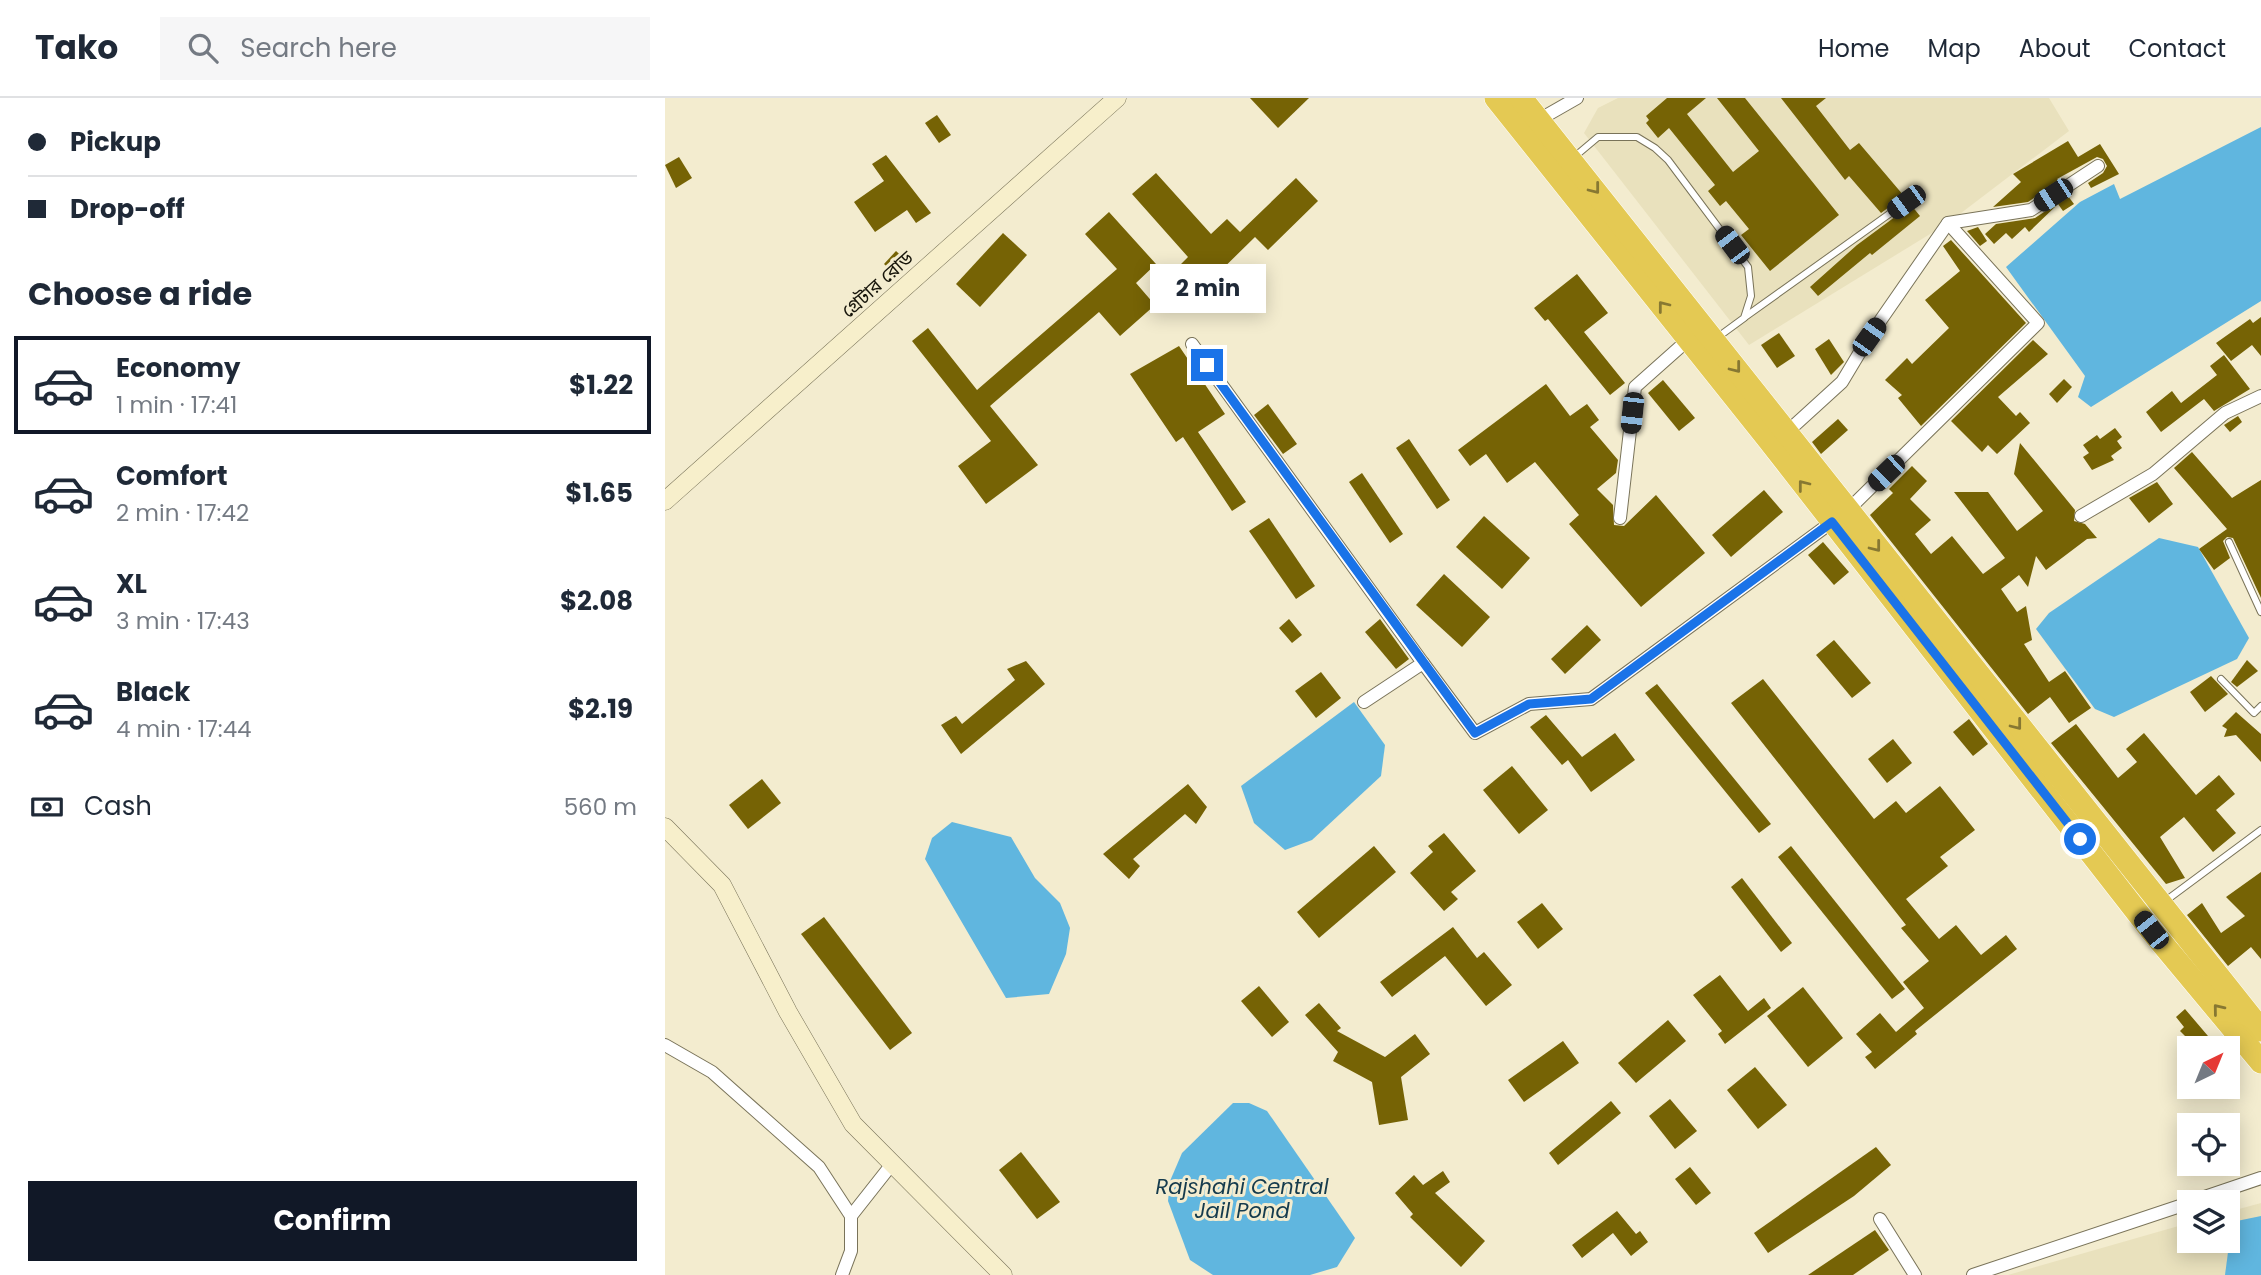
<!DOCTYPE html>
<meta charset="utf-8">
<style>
:root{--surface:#fff;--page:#f6f6f7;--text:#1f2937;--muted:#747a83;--line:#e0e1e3;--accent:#111827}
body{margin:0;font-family:Poppins,"Noto Sans Bengali",sans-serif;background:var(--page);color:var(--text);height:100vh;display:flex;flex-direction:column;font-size:26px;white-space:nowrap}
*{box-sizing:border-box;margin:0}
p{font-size:23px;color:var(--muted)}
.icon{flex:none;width:38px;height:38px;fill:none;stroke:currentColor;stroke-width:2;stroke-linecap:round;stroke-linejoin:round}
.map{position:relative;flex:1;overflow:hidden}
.details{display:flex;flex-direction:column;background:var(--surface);width:665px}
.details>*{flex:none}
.banner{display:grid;align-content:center;height:154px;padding:0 28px;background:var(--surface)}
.needle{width:46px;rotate:43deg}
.fabs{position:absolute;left:1512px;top:938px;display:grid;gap:14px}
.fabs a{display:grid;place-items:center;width:63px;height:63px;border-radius:0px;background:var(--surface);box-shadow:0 4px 18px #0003;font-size:35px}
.end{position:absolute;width:32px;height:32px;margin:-16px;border:9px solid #1a73e8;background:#fff;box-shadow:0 0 0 4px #fff}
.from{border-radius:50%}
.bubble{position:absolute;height:49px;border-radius:0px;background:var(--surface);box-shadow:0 4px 18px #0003;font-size:23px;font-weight:700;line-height:49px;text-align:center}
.car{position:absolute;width:21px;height:42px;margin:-21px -10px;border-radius:9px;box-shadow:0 0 5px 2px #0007;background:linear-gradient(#222 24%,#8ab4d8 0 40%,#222 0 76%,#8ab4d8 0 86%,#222 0)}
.banner b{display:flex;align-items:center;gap:24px;height:66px;font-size:26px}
.banner b+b{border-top:2px solid var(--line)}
.banner i{width:18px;height:18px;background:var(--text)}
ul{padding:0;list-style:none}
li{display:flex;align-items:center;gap:21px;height:98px;margin:0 14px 10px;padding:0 14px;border:4px solid transparent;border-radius:0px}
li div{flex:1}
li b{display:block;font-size:26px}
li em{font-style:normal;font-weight:700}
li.on{border-color:var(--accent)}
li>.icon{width:63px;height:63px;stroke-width:1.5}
h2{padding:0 28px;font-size:32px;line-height:84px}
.pay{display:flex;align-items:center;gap:18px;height:77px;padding:0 28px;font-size:26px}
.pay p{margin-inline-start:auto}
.button{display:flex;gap:14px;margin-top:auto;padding:14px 28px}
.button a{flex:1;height:80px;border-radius:0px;background:var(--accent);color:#fff;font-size:28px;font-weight:700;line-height:80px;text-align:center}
header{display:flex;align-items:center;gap:42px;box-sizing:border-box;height:98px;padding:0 35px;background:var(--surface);border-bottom:2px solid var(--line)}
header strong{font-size:33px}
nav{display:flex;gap:38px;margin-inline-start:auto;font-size:24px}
.search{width:490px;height:63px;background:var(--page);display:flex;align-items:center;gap:18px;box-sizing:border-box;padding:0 24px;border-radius:0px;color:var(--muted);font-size:26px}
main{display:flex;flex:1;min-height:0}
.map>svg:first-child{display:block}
.built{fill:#e9e1bd}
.water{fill:#60b6df}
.building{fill:#766305}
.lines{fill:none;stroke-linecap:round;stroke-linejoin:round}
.lane-casing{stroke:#797359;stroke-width:8}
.street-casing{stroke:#797359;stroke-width:14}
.secondary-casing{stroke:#797359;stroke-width:19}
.highway-casing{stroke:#fff;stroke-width:24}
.lane{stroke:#fff;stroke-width:6}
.street{stroke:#fff;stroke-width:12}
.secondary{stroke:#f7efcb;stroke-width:18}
.highway{stroke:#e4c953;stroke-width:23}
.oneway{stroke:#877832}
.route{stroke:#1a73e8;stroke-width:9}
.labels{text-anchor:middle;stroke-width:6;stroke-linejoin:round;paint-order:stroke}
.street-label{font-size:19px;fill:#16140a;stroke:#f3eccf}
.water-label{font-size:21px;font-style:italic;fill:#153b4d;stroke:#f3eccf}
</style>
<header>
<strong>Tako</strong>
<div class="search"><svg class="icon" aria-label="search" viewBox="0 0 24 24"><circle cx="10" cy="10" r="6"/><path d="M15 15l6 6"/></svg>Search here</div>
<nav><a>Home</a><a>Map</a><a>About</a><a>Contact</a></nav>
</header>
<main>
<section class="details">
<div class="banner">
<b><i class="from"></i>Pickup</b>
<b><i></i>Drop-off</b>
</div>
<h2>Choose a ride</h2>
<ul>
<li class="on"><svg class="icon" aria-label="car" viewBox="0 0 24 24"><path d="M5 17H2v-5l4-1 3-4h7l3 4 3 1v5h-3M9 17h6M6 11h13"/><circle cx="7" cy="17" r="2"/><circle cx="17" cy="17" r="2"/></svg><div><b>Economy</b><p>1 min · 17:41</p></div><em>$1.22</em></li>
<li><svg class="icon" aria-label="car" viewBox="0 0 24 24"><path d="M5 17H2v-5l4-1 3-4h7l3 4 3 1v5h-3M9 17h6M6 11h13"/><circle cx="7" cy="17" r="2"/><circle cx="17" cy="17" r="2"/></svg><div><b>Comfort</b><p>2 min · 17:42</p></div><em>$1.65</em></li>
<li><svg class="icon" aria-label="car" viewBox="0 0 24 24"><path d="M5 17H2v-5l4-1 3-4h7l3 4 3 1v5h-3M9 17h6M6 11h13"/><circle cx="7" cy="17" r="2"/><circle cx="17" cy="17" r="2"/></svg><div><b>XL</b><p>3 min · 17:43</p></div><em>$2.08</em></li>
<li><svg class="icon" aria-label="car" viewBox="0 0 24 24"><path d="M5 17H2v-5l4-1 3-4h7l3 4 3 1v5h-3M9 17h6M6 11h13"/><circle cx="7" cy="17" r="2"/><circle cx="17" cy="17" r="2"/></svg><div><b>Black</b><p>4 min · 17:44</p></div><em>$2.19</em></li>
</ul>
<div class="pay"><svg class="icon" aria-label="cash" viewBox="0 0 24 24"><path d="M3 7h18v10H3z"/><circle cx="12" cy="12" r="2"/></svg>Cash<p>560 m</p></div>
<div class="button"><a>Confirm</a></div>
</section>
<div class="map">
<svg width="1596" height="1177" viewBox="0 0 1596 1177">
<rect width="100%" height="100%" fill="#f3eccf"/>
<!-- built -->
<g class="built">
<polygon points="953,0 1384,0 1404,33 1283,125 1084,247 919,35 933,10"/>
<polygon points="1596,1105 1596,1177 1343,1177 1524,1125 1524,1143 1563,1143 1563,1114"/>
</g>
<!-- water -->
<g class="water">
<polygon points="1596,29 1596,203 1426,309 1413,299 1420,278 1341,169 1415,104 1449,86 1455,101"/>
<polygon points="1494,440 1533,449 1584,540 1572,561 1449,619 1430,611 1371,531 1384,515"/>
<polygon points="689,604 720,647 716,678 647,742 620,752 589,725 576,688"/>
<polygon points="287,724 346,739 370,780 395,805 405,830 401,856 384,896 341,900 260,761 267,740"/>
<polygon points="568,1005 584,1005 602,1013 690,1140 672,1169 645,1177 548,1177 525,1162 503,1103 505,1083 517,1055"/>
<polygon points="1596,1118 1596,1177 1560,1177 1567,1124"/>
</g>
<!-- building -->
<g class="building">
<polygon points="585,0 644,0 613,30"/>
<polygon points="1002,0 1041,0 1022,16 1068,74 1094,53 1052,0 1080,0 1174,117 1105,173 1076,137 1084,131 1061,103 1055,108 1043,93 1050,87 1004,30 993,40 981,25 984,22 981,18"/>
<polygon points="1116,0 1161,0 1151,8 1185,52 1194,45 1239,98 1216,115 1184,78 1180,82"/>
<polygon points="272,17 286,37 274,45 260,25"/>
<polygon points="1403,43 1413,59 1435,46 1454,76 1426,90 1423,85 1438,75 1442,68 1438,61 1432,59 1392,81 1394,83 1363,104 1328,109 1356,84 1348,76"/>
<polygon points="221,57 266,115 251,125 242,112 210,134 189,104 219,83 207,66"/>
<polygon points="14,59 27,80 11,90 0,67"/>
<polygon points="491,75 546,136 562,121 575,134 631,80 653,103 603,152 590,139 535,193 512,170 523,159 467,96"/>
<polygon points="1403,98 1409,106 1398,113 1393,106 1364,134 1360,129 1347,141 1341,135 1329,146 1320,136 1331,126 1370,120"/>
<polygon points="1246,107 1255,118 1207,157 1205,155 1153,198 1145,189 1192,147"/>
<polygon points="444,114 491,166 471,185 490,207 455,238 434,214 325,308 373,367 321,406 293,368 326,343 247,243 263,230 312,292 452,171 420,136"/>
<polygon points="1313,129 1322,143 1315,148 1302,133"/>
<polygon points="338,135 362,157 315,209 291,186"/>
<polygon points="1286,142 1361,225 1256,328 1233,300 1237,297 1220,282 1242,260 1247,266 1284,230 1260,202 1295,173 1278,148"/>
<polygon points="231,153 244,165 232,178 219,166"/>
<polygon points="912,176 943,215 919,234 960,285 945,297 883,221 880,223 869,210"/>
<polygon points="1596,219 1596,258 1587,247 1566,263 1551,245 1585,221 1588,225"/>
<polygon points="1114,235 1130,258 1112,270 1096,247"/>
<polygon points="1164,241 1179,264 1166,277 1150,251"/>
<polygon points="1368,242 1383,256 1333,299 1351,318 1355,314 1365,325 1332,356 1323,347 1317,354 1286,323"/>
<polygon points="514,248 560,316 533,334 581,404 567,413 518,339 511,344 465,276"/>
<polygon points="1559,257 1585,291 1549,313 1539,301 1496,334 1481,314 1507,293 1516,305 1552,277 1545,268"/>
<polygon points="1399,281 1407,289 1392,305 1384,296"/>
<polygon points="998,282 1030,320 1014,333 983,295"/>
<polygon points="881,286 905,318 922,306 934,322 925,329 953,362 951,375 932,391 948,407 949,427 959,428 991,397 1040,455 976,509 904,426 914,417 870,364 842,385 821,356 805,368 793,352"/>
<polygon points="603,306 632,346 618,356 589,317"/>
<polygon points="1573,318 1577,324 1565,334 1559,327"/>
<polygon points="1173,321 1183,332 1156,356 1147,344"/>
<polygon points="1450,330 1457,339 1452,343 1457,350 1446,358 1449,362 1427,372 1418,359 1424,355 1418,347 1432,337 1435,341"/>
<polygon points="744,341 785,402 772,411 731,350"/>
<polygon points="1355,345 1410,412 1409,423 1420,426 1432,440 1422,441 1381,472 1371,458 1363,489 1354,477 1336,491 1352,514 1361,508 1367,542 1359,546 1384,584 1400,573 1426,610 1404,625 1385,599 1363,616 1205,417 1228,395 1224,391 1247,368 1262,383 1245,401 1266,422 1250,436 1266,456 1287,438 1318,476 1340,460 1289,394 1323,394 1352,433 1378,413 1349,376"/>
<polygon points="1527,354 1567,400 1596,382 1596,500 1568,440 1562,439 1558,443 1565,460 1549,472 1534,451 1562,431 1509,370"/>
<polygon points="697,375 738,436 725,445 684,384"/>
<polygon points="1492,384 1508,406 1484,425 1464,400"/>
<polygon points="1099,392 1118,414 1066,459 1047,437"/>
<polygon points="819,418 865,460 837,491 791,449"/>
<polygon points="604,420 650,488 631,501 584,433"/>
<polygon points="1158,444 1184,474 1169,487 1143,457"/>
<polygon points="779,476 825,519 797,549 751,507"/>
<polygon points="624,521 637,537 627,545 614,530"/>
<polygon points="715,521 744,561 731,571 700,534"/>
<polygon points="922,527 936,542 900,576 886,561"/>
<polygon points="1169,542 1206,585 1187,600 1151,557"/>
<polygon points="1582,562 1593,573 1572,589 1566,584"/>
<polygon points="361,563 380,586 296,656 276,627 291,618 297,626 350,582 342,571"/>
<polygon points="656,574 676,600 651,620 630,593"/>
<polygon points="1546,578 1563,596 1540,614 1525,594"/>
<polygon points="1098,581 1209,721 1231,703 1241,715 1275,688 1310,732 1275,759 1283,768 1241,801 1274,841 1291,827 1316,857 1341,837 1352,851 1250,933 1252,936 1210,971 1200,959 1207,954 1191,936 1215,915 1231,934 1259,910 1238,884 1264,863 1236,830 1241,827 1066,605"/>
<polygon points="992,586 1106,726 1094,735 980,595"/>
<polygon points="1571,614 1596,636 1596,664 1571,637 1559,639 1562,631 1557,628"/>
<polygon points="881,617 917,659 950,635 970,662 926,694 903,662 897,667 865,629"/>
<polygon points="1304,621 1323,646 1308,658 1288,634"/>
<polygon points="1411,626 1453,680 1472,664 1461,651 1479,635 1531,697 1554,677 1570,696 1551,712 1571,735 1548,754 1519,719 1495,739 1520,780 1501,786 1386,645"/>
<polygon points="1228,641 1247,665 1222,685 1203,661"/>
<polygon points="847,668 883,712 854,736 818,692"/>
<polygon points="97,681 116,705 83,731 64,707"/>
<polygon points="523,686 542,709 531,726 520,716 468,761 475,768 464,781 438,756"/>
<polygon points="779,735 811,773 786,794 793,801 779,813 745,775 768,754 763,748"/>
<polygon points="709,748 731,774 654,840 632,814"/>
<polygon points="1126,748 1240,891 1227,901 1113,759"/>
<polygon points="1596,774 1596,861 1586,849 1563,868 1522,817 1537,805 1556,835 1580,818 1561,799"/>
<polygon points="1077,780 1127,845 1116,854 1066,789"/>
<polygon points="877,805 898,831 873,851 852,824"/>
<polygon points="159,819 247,935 225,952 136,836"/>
<polygon points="788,829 812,860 819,854 847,887 821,908 780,858 727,899 715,884"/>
<polygon points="1055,877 1083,913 1099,900 1106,910 1060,946 1053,936 1057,933 1028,897"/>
<polygon points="594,888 624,924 607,939 576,903"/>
<polygon points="1138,889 1178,940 1143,969 1102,918"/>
<polygon points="654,905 676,930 672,933 720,959 750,936 765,956 736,979 743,1022 714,1027 707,984 668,963 673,954 640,917"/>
<polygon points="1520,911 1543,938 1553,950 1513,950 1523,941 1515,933 1519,929 1511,919"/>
<polygon points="1003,922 1021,943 971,985 953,965"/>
<polygon points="898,943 914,965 859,1004 843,982"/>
<polygon points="1090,969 1122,1007 1093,1031 1062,992"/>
<polygon points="1005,1001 1032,1033 1010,1051 984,1018"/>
<polygon points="946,1003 956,1015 893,1067 884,1055"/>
<polygon points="1211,1049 1226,1067 1189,1098 1103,1155 1089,1135"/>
<polygon points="356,1054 395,1104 372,1121 334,1072"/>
<polygon points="1025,1069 1046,1095 1031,1107 1010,1081"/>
<polygon points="778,1073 785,1084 770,1095 820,1143 796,1169 745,1119 748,1116 730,1095 749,1077 758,1087"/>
<polygon points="952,1113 971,1136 975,1133 983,1144 966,1158 948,1135 917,1160 907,1147"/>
<polygon points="1210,1132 1224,1152 1188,1177 1143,1177"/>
</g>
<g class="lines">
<defs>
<g id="lane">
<polyline points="908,60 933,39 972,39 990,50 1003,62 1083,169 1086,198 1079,220 1053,239"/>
<polyline points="1080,219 1241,104"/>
<polyline points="1564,444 1596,514"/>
<polyline points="1556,581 1589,615 1596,608"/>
<polyline points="1499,804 1596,732"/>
</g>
<g id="street">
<polyline points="870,24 912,0"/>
<polyline points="527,246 758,565"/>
<polyline points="1121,335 1177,284 1204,239 1283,125 1366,112 1433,68"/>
<polyline points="1416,418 1488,376 1560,315 1596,298"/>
<polyline points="955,420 970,289 1024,241"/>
<polyline points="699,604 758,565 810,635 864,606 926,601 1182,413 1373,225 1283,125"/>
<polyline points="0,947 47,974 154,1069 186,1118 186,1153 177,1177"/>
<polyline points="1525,1104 1596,1080"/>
<polyline points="186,1118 227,1066"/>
<polyline points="1215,1121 1250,1177"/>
<polyline points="1308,1177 1524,1105"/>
</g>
<g id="secondary">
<polyline points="0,403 452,0"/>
<polyline points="0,729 57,787 123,914 188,1026 338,1177"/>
</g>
<g id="highway">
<polyline points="831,0 1104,342 1486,832 1596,964"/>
<polyline points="856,0 1596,932"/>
</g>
</defs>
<!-- lane casing -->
<use href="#lane" class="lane-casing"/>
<!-- street casing -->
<use href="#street" class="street-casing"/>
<!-- secondary casing -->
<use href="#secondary" class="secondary-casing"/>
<!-- highway casing -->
<use href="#highway" class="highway-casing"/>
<!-- lane -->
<use href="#lane" class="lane"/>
<!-- street -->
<use href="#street" class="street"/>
<!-- secondary -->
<use href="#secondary" class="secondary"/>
<!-- highway -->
<use href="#highway" class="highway"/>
</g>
<!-- one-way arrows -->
<defs><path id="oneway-chevron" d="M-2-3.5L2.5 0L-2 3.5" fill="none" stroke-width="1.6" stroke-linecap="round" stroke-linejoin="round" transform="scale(1.75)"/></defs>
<g class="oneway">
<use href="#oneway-chevron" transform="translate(930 91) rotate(52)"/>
<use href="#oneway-chevron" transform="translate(998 208) rotate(-128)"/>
<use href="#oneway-chevron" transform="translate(1071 270) rotate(52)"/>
<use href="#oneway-chevron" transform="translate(1138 387) rotate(-128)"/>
<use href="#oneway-chevron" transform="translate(1211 449) rotate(52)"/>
<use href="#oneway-chevron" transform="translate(1352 627) rotate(52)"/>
<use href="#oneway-chevron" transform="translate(1553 911) rotate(-129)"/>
</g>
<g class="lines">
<!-- route -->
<polyline class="route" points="542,267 810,635 864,606 926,601 1167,424 1415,741"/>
</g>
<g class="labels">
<!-- street labels -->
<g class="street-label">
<text transform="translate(212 186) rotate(-42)" y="7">গ্রেটার রোড</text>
</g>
<!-- water labels -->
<g class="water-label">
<text x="577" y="1096">Rajshahi Central<tspan x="577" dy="24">Jail Pond</tspan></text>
</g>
</g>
</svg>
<div class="fabs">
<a><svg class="needle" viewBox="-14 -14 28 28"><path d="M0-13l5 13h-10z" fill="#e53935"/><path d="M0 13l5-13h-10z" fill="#747a83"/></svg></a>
<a><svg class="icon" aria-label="locate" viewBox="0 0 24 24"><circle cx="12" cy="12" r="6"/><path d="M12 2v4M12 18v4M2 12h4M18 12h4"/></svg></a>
<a><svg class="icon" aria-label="layers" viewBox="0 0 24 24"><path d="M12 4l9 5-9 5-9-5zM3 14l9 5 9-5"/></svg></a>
</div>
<i class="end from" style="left:1415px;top:741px"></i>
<i class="end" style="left:542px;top:267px"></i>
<div class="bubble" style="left:485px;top:166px;width:116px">2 min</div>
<i class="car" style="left:1388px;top:97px;rotate:237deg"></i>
<i class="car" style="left:1241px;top:104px;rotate:234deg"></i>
<i class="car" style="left:1067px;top:147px;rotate:323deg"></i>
<i class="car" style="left:1204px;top:239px;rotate:35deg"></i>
<i class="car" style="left:967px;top:315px;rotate:186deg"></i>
<i class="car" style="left:1221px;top:375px;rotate:226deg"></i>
<i class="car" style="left:1486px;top:832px;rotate:322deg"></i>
</div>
</main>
